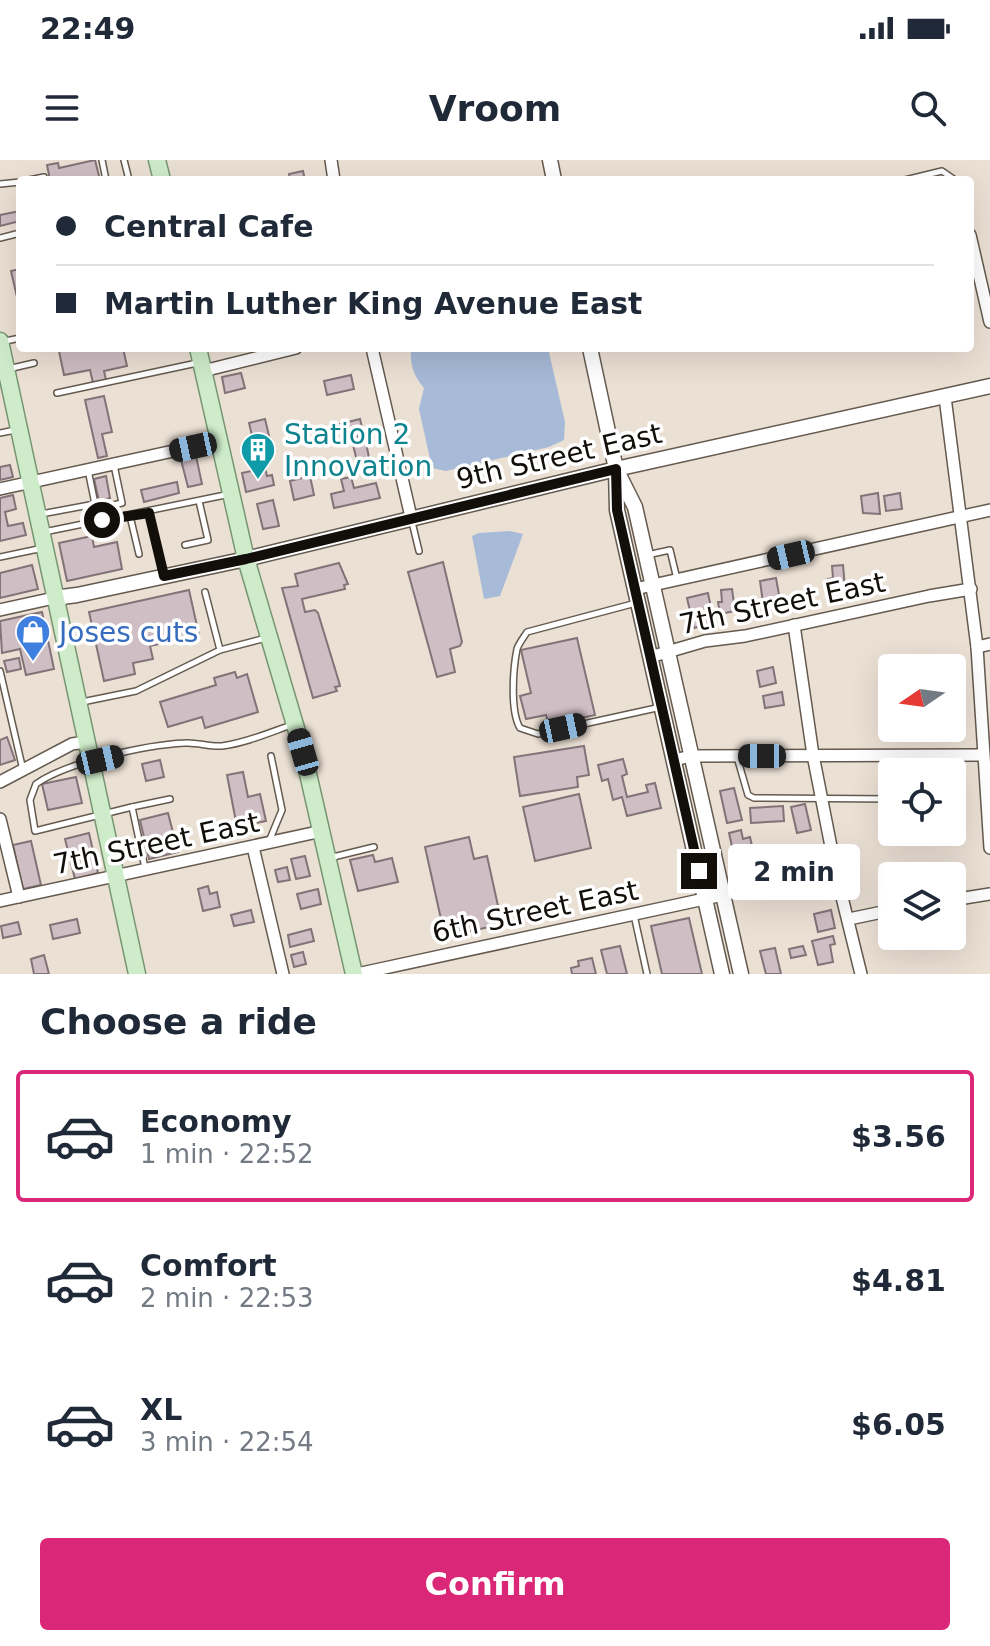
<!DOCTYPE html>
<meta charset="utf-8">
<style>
:root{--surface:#fff;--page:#f6f6f7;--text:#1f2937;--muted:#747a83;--line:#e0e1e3;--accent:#db2777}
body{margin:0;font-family:"DejaVu Sans",sans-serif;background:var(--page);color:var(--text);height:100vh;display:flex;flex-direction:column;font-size:30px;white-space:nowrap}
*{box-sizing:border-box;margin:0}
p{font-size:26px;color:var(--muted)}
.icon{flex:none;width:44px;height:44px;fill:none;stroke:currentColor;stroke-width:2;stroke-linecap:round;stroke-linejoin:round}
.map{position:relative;height:814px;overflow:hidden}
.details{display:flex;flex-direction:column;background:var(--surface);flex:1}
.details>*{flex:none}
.guide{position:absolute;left:16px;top:16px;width:958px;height:176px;border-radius:8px;box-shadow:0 8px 32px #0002;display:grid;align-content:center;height:176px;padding:0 40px;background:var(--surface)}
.needle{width:52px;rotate:257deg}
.fabs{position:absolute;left:878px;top:494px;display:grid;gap:16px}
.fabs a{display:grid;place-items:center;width:88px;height:88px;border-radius:8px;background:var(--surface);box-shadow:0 8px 32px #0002;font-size:40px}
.end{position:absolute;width:36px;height:36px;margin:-18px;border:10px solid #120f0b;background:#fff;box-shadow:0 0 0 4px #fff}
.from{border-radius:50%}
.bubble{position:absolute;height:56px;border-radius:8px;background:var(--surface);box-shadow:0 8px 32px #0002;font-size:26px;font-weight:700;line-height:56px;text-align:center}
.car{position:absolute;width:24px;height:48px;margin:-24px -12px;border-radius:10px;box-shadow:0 0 6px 2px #0007;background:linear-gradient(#222 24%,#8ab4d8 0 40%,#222 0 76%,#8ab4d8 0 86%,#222 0)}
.guide b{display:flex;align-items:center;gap:28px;height:76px;font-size:30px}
.guide b+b{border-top:2px solid var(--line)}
.guide i{width:20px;height:20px;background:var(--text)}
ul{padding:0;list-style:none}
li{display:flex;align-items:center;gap:24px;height:132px;margin:0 16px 12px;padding:0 24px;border:4px solid transparent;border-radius:8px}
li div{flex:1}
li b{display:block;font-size:30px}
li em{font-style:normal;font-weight:700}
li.selected{border-color:var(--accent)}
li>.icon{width:72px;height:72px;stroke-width:1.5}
h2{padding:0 40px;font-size:36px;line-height:96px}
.primary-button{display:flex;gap:16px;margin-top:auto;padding:16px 40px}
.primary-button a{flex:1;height:92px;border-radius:8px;background:var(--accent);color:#fff;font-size:32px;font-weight:700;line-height:92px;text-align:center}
.status{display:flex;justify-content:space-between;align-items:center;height:56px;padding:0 40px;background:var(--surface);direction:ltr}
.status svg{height:22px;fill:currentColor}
header{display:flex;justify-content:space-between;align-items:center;height:104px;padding:0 40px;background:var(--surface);font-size:36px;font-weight:700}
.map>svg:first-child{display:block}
.water{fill:#a7bad7}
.building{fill:#cfbec3;stroke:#827378;stroke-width:2}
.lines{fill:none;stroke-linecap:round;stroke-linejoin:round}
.service-casing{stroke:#645a4f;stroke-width:8}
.minor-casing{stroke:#645a4f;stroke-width:14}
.tertiary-casing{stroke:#645a4f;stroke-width:17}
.primary-casing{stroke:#779670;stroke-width:19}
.service{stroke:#fff;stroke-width:5}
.minor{stroke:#fff;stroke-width:11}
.tertiary{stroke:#fff;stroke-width:14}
.primary{stroke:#ceecca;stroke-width:16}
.route{stroke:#120f0b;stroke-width:10}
.labels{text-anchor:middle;stroke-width:7;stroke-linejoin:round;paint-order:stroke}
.culture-label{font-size:28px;fill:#0d838f;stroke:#fff;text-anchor:start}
.street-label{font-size:28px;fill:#120f0b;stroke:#fff}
.shop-label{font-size:28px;fill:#366cbe;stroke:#fff;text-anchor:start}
</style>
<div class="status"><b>22:49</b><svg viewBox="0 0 49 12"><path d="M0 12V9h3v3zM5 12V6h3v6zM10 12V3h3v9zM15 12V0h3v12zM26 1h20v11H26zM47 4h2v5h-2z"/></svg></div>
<header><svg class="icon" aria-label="menu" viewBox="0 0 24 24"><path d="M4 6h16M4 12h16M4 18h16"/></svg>Vroom<svg class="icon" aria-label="search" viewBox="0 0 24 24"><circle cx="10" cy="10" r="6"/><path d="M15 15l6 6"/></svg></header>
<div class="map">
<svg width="990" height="814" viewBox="0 0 990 814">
<rect width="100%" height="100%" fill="#ebe0d4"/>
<!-- water -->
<g class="water">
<path d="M 416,188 L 548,188 L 565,262 L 564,280 L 549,287 L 446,311 L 432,308 L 419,249 L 424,228 C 414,216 410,206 411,190 Z"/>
<polygon points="510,371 523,374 500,436 484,439 472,376 479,373"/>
</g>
<!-- building -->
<g class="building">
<polygon points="95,0 100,20 50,20 47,5 58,3 59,8"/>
<polygon points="303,11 305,20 290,20 289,14"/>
<polygon points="20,51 20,61 0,66 0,55"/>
<polygon points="20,109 20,150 11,111"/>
<polygon points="73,188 123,188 127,206 104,211 106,220 93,223 90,210 64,215 59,191"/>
<polygon points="241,213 245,228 225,233 222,217"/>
<polygon points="351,215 354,229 327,235 324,221"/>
<polygon points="104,236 112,272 102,274 107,296 98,298 85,240"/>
<polygon points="265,259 270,280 254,284 249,263"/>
<polygon points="360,259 364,275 344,280 340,264"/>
<polygon points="366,282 369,298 357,301 353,285"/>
<polygon points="196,296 202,324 188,327 181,300"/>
<polygon points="10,305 13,317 0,320 0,307"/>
<polygon points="265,308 267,316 272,315 274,325 246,332 242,313"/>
<polygon points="106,316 110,338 99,341 94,319"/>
<polygon points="310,316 314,335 294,340 290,321"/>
<polygon points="351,317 354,328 376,323 380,338 334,348 331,334 344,331 341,319"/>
<polygon points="177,322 179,333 144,342 141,330"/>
<polygon points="878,333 880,354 863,353 861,336"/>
<polygon points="900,333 902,349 886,351 884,336"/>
<polygon points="13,335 16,349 5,352 8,366 23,363 26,375 0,381 0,338"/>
<polygon points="273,340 279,366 263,369 257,344"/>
<polygon points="92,376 94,387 117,382 122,409 67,421 59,383"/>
<polygon points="443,402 462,482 460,486 450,489 455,512 437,517 408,412"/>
<polygon points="339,403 348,424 344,425 345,429 302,439 305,452 315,450 318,453 339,522 340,526 335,527 337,531 313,538 282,428 298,426 295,414"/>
<polygon points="32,405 38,429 0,438 0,413"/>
<polygon points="843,405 845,428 830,430 828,419 833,418 832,406"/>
<polygon points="776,418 780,440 763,443 760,421"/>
<polygon points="732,429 735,451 720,454 718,442 722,442 721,430"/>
<polygon points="189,430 199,475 150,486 153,499 133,503 135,514 104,521 89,452"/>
<polygon points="708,433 714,463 694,468 687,438"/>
<polygon points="42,452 54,509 26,515 20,489 2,493 0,461"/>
<polygon points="577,478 595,555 549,565 546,555 526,559 520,536 531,533 521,490"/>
<polygon points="19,498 21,509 7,512 4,501"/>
<polygon points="773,507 776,523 760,527 757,511"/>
<polygon points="235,512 237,518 247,514 258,552 205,568 202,557 168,567 160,542 216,525 214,518"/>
<polygon points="782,532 784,545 765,548 763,536"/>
<polygon points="7,577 15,600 0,605 0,580"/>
<polygon points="584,586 589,615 577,617 578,627 520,636 514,597"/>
<polygon points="623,599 627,614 622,616 627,637 648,632 646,625 655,623 661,648 627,656 622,637 613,640 608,619 602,621 598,605"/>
<polygon points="160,600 164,617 146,621 142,604"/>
<polygon points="243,612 248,637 260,634 266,661 237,667 227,615"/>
<polygon points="76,617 82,643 48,650 42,624"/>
<polygon points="734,628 742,660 727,663 720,631"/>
<polygon points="579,634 591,688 535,701 523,647"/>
<polygon points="805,644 811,670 797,673 791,647"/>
<polygon points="783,646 784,661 751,663 750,648"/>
<polygon points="168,653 178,692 149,699 140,660"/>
<polygon points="741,670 743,679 750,677 754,695 740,698 738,690 733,691 729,673"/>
<polygon points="89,673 98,713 75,719 65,679"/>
<polygon points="469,677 474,699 487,696 502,764 445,777 425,687"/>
<polygon points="31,681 41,725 23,729 13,685"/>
<polygon points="373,695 375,702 392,698 398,722 358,731 350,700"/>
<polygon points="305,696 310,716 296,719 291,699"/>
<polygon points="287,707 290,720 278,722 275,710"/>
<polygon points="782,717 789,718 787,735 780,734"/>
<polygon points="208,726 210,734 217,732 220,747 203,751 198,729"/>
<polygon points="318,729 321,744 301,749 297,734"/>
<polygon points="251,750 254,762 234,766 231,755"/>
<polygon points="831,750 835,768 818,772 814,754"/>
<polygon points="689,758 702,814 662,814 651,766"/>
<polygon points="77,759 80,773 53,779 50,765"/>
<polygon points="18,762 21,774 3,778 1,766"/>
<polygon points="311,769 314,781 290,787 288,775"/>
<polygon points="833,776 835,784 830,785 833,802 818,805 812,781"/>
<polygon points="620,786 627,814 607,814 601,790"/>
<polygon points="803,786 806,795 791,798 789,789"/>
<polygon points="775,788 781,814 766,814 760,791"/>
<polygon points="303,792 306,804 294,807 291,795"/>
<polygon points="44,795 49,814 34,814 31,799"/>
<polygon points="592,798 596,814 572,814 571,808 579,806 578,801"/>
</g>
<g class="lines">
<defs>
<g id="service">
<polyline points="102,0 106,20"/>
<polyline points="124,0 129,20"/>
<polyline points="29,20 44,17"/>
<polyline points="905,20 942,11 955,20"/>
<polyline points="0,24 20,22"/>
<polyline points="0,78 20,73"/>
<polyline points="1,182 20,178"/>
<polyline points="8,209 34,203"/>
<polyline points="57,233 197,203"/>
<polyline points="0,273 15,270"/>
<polyline points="88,310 95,344 100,348 122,343 114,305"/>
<polyline points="149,353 164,414"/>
<polyline points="41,354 95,344"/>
<polyline points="130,356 139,394"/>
<polyline points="412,362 419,391"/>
<polyline points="44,372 230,334"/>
<polyline points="185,385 208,380 199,341"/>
<polyline points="647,395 670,390 677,419"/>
<polyline points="0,397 43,388"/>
<path d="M 636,443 L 527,472 C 524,477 519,483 517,489 C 513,509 510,551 520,568 L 538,574 L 661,547"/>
<polyline points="220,490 266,478"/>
<polyline points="0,511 23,610"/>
<polyline points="82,542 136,531 220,490 205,432"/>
<polyline points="737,597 748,635 754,638 892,639"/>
<polyline points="885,638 887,596"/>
<polyline points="132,647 170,639"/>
<polyline points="270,679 282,650 271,596"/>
<polyline points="329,698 374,687"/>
<path d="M 145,708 L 132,647 L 35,671 L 30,640 L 36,624 C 67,602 146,585 185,583 C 197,582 209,587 222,586 C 246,583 271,572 294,564"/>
<polyline points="634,755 647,814"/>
</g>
<g id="minor">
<polyline points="331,0 334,20"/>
<polyline points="970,75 990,162"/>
<polyline points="372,188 411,357"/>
<polyline points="203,211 296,188"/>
<polyline points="945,237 977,487 990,688"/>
<polyline points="0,329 219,281"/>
<polyline points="635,429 990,350"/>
<polyline points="0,450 54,438"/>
<polyline points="794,465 813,595 837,717 861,814"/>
<polyline points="977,487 990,484"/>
<polyline points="650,497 705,481 745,476 929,436 971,429"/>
<polyline points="674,600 691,596 983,595"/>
<polyline points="0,622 72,584 86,582"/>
<polyline points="0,659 19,737"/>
<polyline points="253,687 283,814"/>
<polyline points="952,740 990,734"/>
<polyline points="0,741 322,671"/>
<polyline points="849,759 892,750"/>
<polyline points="357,814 723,735"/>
</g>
<g id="tertiary">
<polyline points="550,0 554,20"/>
<polyline points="590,188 616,309 617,350 722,814"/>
<polyline points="618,313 635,347 741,814"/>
<polyline points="54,438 77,435 246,399 616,309 990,226"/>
</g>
<g id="primary">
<polyline points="157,0 162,20"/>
<polyline points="0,181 137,814"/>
<polyline points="198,188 246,399 303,592 354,814"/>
</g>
</defs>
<!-- service casing -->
<use href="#service" class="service-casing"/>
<!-- minor casing -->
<use href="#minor" class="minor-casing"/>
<!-- tertiary casing -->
<use href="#tertiary" class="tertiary-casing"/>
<!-- primary casing -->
<use href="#primary" class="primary-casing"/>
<!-- service -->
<use href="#service" class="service"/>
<!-- minor -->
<use href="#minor" class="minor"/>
<!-- tertiary -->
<use href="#tertiary" class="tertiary"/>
<!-- primary -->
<use href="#primary" class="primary"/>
</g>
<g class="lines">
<!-- route -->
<polyline class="route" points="102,360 149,353 164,416 246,399 616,309 617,350 699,711"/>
</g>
<!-- icons -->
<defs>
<symbol id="building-pin" viewBox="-11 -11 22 30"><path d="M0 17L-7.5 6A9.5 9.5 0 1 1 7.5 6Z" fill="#0f9aa8" stroke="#fff"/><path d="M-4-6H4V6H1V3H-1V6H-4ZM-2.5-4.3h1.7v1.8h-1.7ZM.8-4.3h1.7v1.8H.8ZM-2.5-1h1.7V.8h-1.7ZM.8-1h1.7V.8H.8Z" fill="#fff"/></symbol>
<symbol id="shop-pin" viewBox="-11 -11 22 30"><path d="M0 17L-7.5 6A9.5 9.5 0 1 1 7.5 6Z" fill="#3f7fe0" stroke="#fff"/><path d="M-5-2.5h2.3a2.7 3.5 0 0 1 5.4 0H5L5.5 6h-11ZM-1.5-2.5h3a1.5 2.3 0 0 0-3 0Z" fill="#fff"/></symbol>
</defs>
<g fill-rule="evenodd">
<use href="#building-pin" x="238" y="270" width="40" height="54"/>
<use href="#shop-pin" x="13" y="452" width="40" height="54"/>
</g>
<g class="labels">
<!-- culture labels -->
<g class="culture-label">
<text x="284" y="284">Station 2<tspan x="284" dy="32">Innovation</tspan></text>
</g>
<!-- street labels -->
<g class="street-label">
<text transform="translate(559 296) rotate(-13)" y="10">9th Street East</text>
<text transform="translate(782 443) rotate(-12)" y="10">7th Street East</text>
<text transform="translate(156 683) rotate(-12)" y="10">7th Street East</text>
<text transform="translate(535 751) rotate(-12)" y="10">6th Street East</text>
</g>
<!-- shop labels -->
<g class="shop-label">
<text x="59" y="482">Joses cuts</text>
</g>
</g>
</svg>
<div class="fabs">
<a><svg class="needle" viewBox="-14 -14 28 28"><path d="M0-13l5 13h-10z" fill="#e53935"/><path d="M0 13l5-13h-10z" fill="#747a83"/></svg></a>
<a><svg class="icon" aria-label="locate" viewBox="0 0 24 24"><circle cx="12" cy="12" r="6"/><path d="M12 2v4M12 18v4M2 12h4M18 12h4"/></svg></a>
<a><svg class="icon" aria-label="layers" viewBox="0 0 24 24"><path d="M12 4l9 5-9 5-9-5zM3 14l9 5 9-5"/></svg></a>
</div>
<i class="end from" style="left:102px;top:360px"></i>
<i class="end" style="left:699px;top:711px"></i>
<div class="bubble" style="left:728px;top:684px;width:132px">2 min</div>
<i class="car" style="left:193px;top:287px;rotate:258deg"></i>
<i class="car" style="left:791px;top:395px;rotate:257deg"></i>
<i class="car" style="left:563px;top:568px;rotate:78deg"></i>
<i class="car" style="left:303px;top:592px;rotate:344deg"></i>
<i class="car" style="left:762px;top:596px;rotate:270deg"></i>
<i class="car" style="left:100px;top:600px;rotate:77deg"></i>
<div class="guide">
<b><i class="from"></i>Central Cafe</b>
<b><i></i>Martin Luther King Avenue East</b>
</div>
</div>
<section class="details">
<h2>Choose a ride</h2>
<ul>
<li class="selected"><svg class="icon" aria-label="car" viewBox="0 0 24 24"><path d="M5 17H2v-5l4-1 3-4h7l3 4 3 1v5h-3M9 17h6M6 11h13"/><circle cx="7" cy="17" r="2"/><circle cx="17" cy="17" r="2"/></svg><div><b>Economy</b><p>1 min · 22:52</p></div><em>$3.56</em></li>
<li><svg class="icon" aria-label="car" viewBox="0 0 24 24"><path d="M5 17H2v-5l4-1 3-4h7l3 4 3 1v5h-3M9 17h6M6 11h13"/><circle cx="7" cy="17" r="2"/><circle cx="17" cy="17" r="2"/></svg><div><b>Comfort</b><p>2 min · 22:53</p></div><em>$4.81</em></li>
<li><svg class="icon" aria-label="car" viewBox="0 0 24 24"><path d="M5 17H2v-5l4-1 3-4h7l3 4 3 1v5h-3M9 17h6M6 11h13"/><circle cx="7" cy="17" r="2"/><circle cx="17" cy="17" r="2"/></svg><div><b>XL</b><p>3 min · 22:54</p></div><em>$6.05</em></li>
</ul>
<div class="primary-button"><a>Confirm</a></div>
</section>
